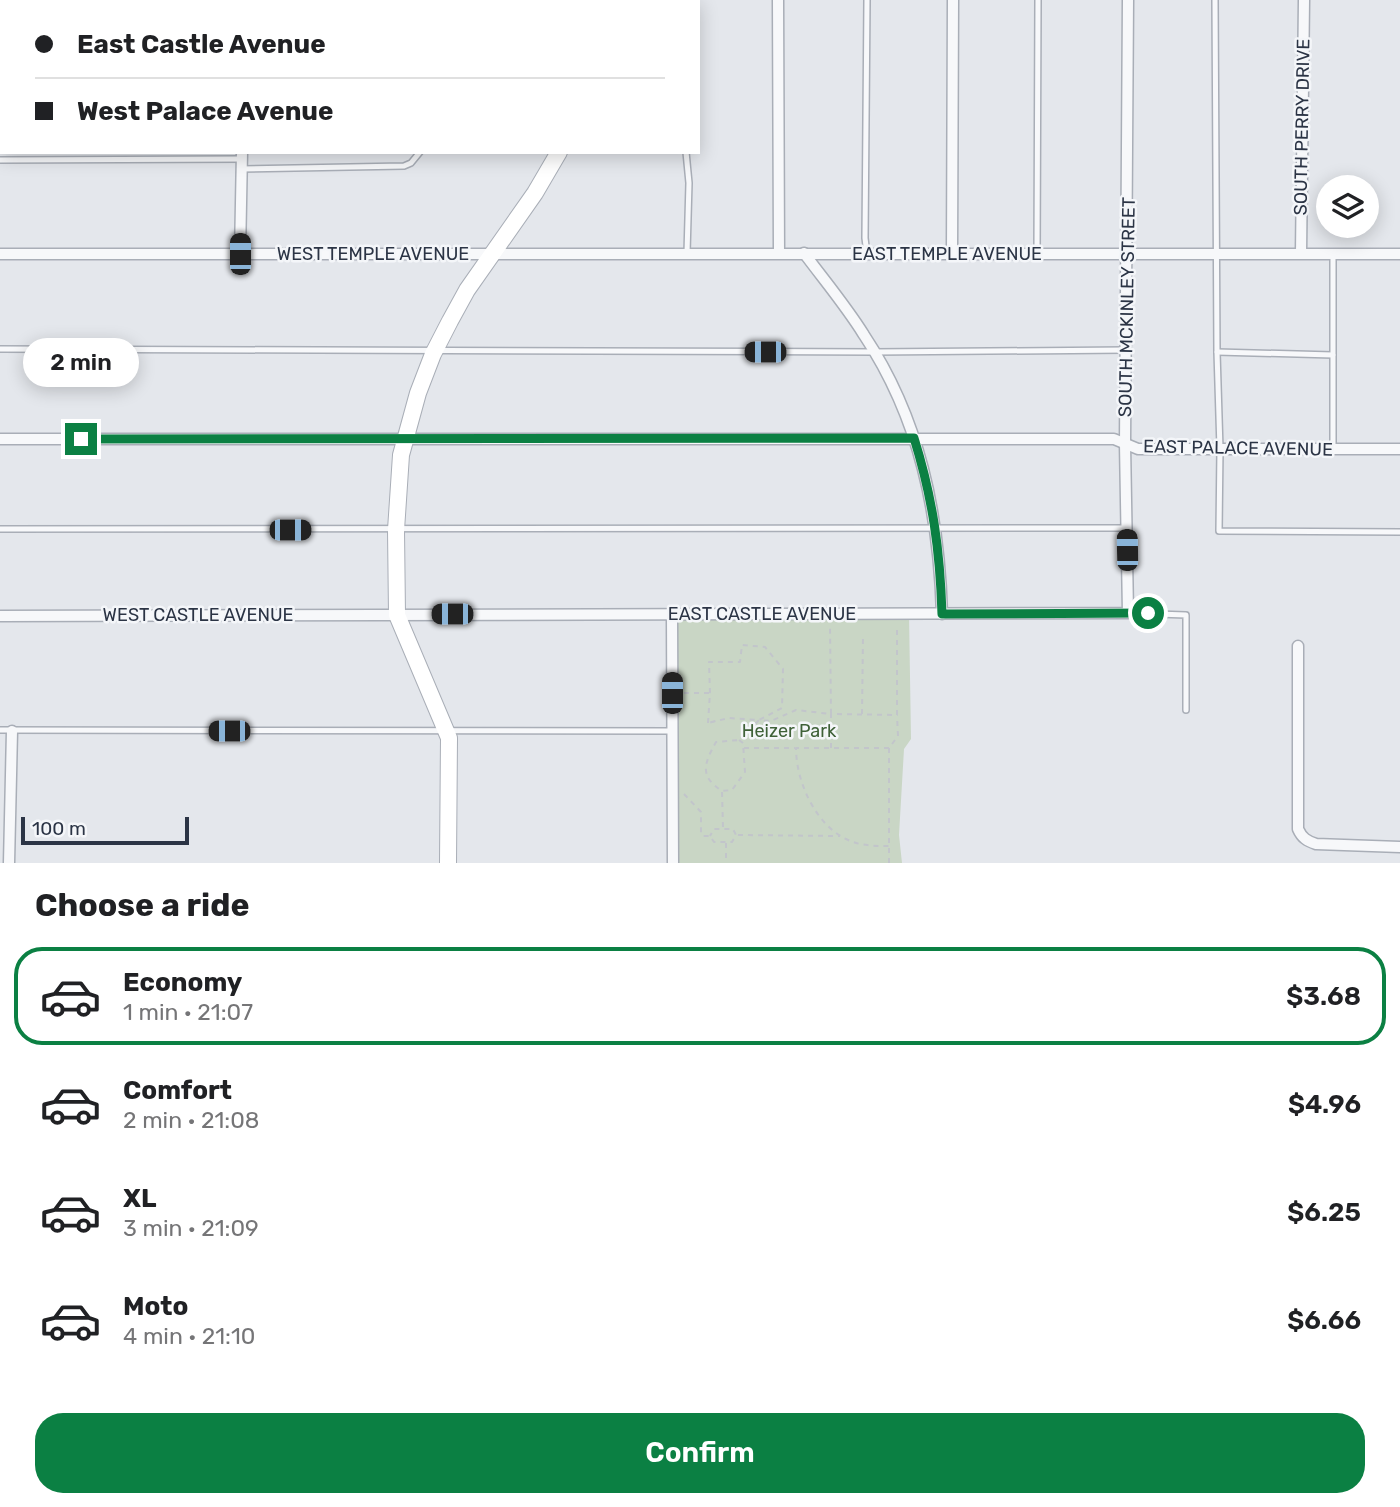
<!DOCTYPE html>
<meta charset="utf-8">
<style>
:root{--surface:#fff;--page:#f6f6f6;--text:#202124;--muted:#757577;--line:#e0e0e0;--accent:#0b8043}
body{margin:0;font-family:Rubik,sans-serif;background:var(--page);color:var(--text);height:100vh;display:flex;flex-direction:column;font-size:26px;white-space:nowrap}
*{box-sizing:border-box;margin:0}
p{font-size:23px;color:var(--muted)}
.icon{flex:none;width:38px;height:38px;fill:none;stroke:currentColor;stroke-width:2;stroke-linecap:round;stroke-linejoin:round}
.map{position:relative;height:863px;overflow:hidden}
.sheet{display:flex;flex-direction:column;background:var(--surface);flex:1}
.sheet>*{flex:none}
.guide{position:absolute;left:0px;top:0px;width:700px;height:154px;box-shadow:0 4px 18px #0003;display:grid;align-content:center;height:154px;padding:0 35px;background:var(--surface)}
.buttons{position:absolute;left:1316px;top:175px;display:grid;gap:14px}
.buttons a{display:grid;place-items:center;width:63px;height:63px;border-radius:50%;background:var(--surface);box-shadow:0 4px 18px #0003;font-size:35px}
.scale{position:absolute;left:21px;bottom:18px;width:168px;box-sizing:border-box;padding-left:7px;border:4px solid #2b3445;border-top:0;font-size:19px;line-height:24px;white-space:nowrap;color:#2b3445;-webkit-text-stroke:5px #f4f6f9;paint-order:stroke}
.end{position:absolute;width:32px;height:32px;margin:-16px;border:9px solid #0b8043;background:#fff;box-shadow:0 0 0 4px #fff}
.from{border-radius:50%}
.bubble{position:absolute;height:49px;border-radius:24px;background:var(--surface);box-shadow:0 4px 18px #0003;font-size:23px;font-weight:600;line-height:49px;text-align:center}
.car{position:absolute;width:21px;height:42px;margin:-21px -10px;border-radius:9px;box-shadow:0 0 5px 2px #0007;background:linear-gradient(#222 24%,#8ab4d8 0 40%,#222 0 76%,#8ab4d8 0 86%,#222 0)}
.guide b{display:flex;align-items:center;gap:24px;height:66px;font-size:26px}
.guide b+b{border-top:2px solid var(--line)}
.guide i{width:18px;height:18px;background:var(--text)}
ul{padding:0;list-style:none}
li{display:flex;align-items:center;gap:21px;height:98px;margin:0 14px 10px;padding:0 21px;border:4px solid transparent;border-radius:28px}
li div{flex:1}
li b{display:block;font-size:26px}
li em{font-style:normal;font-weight:600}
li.current{border-color:var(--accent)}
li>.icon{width:63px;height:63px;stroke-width:1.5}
h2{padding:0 35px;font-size:32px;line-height:84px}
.cta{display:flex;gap:14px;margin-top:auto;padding:14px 35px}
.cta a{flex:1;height:80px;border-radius:28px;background:var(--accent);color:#fff;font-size:28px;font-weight:600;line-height:80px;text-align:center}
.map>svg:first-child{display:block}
.green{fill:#c9d6c5}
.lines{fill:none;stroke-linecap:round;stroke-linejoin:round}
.lane-casing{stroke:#a9aeb7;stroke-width:8}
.street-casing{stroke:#a9aeb7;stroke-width:13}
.secondary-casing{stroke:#a9aeb7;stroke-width:18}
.path{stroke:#c2c5cb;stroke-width:2;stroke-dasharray:5 5;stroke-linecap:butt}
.lane{stroke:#f7f8fa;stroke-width:5}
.street{stroke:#f7f8fa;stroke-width:10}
.secondary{stroke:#fff;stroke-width:16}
.route{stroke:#0b8043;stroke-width:9}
.labels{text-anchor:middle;stroke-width:5;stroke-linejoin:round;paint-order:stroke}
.street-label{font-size:18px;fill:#2b3445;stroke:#f4f6f9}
.park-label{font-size:18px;fill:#3f6138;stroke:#f4f6f9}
</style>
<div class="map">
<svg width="1400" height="863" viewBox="0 0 1400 863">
<rect width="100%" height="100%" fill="#e4e7ec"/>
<!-- green -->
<polygon class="green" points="672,614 909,614 911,739 904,749 899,835 902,863 673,863"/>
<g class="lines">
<defs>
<g id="lane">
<polyline points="326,0 326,2"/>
<polyline points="867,0 865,238 867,254"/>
<polyline points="1215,0 1217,352 1220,449 1219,531 1400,532"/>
<polyline points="688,2 688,0"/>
<polyline points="686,152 689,183 687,253"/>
<polyline points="0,160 242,159"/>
<polyline points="241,169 404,166 411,163 420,152"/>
<polyline points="1037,254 1038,0"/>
<polyline points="0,349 875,352 1126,350"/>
<polyline points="1217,352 1333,355"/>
<polyline points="1333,449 1333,253"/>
<polyline points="0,529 1126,528"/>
<polyline points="1128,613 1186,615 1186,710"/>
<polyline points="0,730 672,731"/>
</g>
<g id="street">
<polyline points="242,0 242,2"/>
<polyline points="515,0 519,2"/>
<polyline points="778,0 779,253"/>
<polyline points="415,2 416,0"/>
<polyline points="0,72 2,72"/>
<path d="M 804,253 C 824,280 846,306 864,335 C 920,419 939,514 942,614"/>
<polyline points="952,253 953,0"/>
<polyline points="1301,253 1304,0"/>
<polyline points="0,254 1400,254"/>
<polyline points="240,254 242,152"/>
<polyline points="0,439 1114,439 1138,449 1400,449"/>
<polyline points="672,614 673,863"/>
<polyline points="0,616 1128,613 1125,444 1128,0"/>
<path d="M 1298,646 L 1298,829 C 1302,838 1307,841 1316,844 L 1400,847"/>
<polyline points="9,863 12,731"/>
</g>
<g id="secondary">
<polyline points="617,2 617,0"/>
<polyline points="448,863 449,738 397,615 396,530 401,455 418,393 433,354 450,321 467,290 535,193 559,152"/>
</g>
</defs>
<!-- lane casing -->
<use href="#lane" class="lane-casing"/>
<!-- street casing -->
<use href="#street" class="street-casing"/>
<!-- secondary casing -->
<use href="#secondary" class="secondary-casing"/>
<!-- path -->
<g class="path">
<polyline points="684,693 710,693"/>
<polyline points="862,714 863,635"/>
<polyline points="708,723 710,693 709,662 740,662 742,645 765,647 783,669 782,708 759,720 729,718 708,723 719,720"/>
<path d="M 739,740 L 743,743 L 745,772 L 732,790 L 722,791 C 699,776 704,764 716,742 L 739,740 L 759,720 L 771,721 L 796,710 L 831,714 L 830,625"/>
<polyline points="744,748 795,748"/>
<polyline points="831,748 831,714 897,715 897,625"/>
<path d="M 889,748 L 796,748 C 796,781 815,824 846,839 C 860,846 874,846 889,846"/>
<polyline points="722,792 723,828"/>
<polyline points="684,794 701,812 701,833 703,836 710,836 714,842 732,842 736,835 733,829 714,829 710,836"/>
<polyline points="738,835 840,836"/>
<polyline points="726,843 726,863"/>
<polyline points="889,863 889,748 898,736 897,716"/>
</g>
<!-- lane -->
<use href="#lane" class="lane"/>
<!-- street -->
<use href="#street" class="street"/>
<!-- secondary -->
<use href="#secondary" class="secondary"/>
</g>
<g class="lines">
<!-- route -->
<path class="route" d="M 81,439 L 914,438 C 933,499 940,551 942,614 L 1148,613"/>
</g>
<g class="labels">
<!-- street labels -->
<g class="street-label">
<text transform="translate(1302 127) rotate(-89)" y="6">SOUTH PERRY DRIVE</text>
<text x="373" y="260">WEST TEMPLE AVENUE</text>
<text x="947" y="260">EAST TEMPLE AVENUE</text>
<text transform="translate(1127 307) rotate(-89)" y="6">SOUTH MCKINLEY STREET</text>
<text transform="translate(1238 448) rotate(1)" y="6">EAST PALACE AVENUE</text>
<text x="762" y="620">EAST CASTLE AVENUE</text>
<text x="198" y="621">WEST CASTLE AVENUE</text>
</g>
<!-- park labels -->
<g class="park-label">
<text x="789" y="737">Heizer Park</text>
</g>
</g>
</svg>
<div class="buttons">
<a><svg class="icon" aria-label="layers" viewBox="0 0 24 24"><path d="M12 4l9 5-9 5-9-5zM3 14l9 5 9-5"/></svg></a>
</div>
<div class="scale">100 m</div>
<i class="end from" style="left:1148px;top:613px"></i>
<i class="end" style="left:81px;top:439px"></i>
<div class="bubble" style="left:23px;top:338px;width:116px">2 min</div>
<i class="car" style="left:240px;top:254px;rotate:0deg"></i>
<i class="car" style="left:765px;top:352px;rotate:270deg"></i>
<i class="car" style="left:290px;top:530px;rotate:90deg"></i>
<i class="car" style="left:1127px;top:550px;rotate:359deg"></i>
<i class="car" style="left:452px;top:614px;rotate:270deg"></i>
<i class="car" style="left:672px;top:693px;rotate:0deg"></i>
<i class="car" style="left:229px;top:731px;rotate:270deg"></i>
<div class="guide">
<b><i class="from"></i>East Castle Avenue</b>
<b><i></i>West Palace Avenue</b>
</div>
</div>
<section class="sheet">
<h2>Choose a ride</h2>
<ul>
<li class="current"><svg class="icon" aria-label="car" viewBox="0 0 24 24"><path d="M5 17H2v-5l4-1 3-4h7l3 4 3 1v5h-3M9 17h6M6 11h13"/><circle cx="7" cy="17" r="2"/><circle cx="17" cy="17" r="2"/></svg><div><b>Economy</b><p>1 min · 21:07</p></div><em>$3.68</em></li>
<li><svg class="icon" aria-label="car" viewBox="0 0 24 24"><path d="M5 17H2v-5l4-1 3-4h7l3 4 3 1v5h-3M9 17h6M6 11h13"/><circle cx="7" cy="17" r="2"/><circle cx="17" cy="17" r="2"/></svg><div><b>Comfort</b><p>2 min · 21:08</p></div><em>$4.96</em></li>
<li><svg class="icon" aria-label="car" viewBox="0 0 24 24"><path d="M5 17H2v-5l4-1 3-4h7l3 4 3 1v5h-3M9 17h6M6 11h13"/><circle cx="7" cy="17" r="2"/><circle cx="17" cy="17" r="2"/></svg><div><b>XL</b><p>3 min · 21:09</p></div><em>$6.25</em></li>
<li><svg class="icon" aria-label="car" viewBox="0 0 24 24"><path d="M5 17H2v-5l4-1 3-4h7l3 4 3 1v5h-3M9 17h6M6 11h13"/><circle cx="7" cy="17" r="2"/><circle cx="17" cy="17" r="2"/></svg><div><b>Moto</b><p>4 min · 21:10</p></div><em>$6.66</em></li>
</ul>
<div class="cta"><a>Confirm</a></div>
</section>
